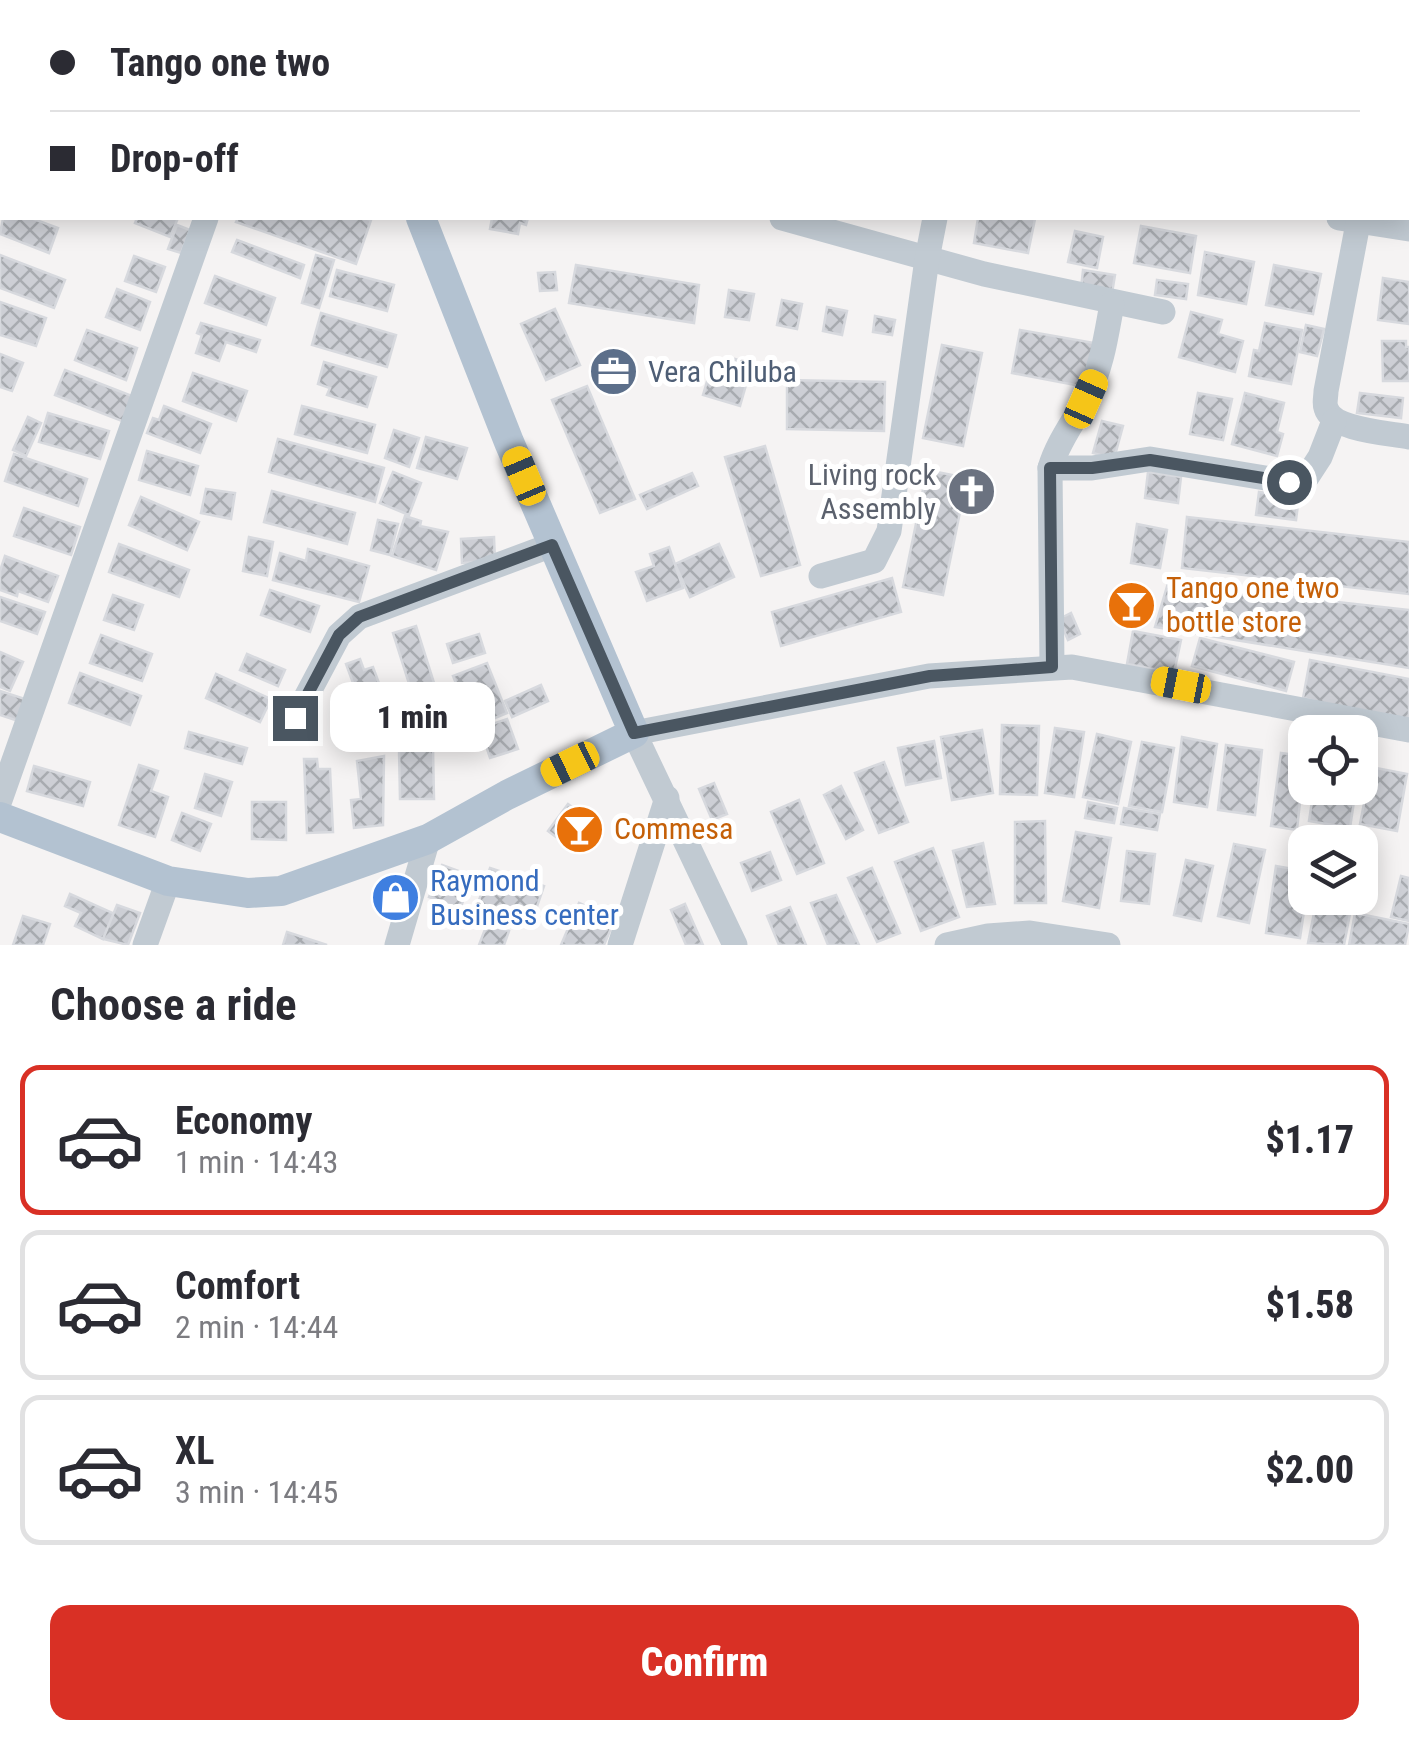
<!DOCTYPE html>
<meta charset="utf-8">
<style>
:root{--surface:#fff;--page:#f7f7f7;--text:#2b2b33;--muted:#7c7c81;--line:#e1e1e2;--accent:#d93025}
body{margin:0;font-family:"Roboto Condensed",sans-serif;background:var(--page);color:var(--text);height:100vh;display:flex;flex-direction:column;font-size:38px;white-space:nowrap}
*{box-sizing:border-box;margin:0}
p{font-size:32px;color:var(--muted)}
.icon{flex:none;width:55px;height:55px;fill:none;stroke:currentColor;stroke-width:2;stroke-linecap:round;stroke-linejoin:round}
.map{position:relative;height:945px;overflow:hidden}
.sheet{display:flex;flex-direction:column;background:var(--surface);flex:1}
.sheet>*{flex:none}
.banner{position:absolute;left:0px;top:0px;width:1410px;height:220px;box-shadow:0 5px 25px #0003;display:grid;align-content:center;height:220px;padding:0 50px;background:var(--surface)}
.buttons{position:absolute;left:1288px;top:715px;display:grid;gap:20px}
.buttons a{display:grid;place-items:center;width:90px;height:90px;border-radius:20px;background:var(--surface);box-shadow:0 5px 25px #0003;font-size:50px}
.end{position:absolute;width:45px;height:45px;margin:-22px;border:12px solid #4a5661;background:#fff;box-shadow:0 0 0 5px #fff}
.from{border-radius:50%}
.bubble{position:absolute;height:70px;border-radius:20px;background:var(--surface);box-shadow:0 5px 25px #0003;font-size:32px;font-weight:800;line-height:70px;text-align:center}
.car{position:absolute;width:30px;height:60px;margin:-30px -15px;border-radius:12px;box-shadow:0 0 8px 2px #0007;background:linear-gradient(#f5c518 24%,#345 0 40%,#f5c518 0 76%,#345 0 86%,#f5c518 0)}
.banner b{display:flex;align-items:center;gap:35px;height:95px;font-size:38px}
.banner b+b{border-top:2px solid var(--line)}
.banner i{width:25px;height:25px;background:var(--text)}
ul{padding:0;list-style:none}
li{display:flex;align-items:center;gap:30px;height:150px;margin:0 20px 15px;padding:0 30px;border:5px solid var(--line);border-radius:20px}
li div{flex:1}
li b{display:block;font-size:38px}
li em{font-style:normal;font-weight:800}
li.active{border-color:var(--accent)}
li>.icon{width:90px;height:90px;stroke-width:1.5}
h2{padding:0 50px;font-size:45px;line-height:120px}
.cta{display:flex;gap:20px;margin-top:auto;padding:20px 50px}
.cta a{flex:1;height:115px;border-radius:20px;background:var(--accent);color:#fff;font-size:40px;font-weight:800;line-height:115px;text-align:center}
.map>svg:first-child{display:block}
.building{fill:url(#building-cross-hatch);stroke:#d7d9de;stroke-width:2.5}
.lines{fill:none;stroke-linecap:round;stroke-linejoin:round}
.minor{stroke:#c1cad2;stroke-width:25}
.major{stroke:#b3c2d1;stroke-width:30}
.route{stroke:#4a5661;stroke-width:12}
.labels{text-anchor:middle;stroke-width:10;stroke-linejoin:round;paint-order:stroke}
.service-label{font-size:30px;fill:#4e5e75;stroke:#fff;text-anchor:start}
.worship-label{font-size:30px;fill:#5b616d;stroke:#fff;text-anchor:end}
.food-label{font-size:30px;fill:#c56008;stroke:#fff;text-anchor:start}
.shop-label{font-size:30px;fill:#366cbe;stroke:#fff;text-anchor:start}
</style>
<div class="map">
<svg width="1409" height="945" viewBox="0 0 1409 945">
<defs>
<pattern id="building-cross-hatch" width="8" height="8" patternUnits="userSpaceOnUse" patternTransform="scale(2.5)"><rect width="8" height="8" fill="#cdcfd5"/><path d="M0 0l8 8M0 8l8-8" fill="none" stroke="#a8abb0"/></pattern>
</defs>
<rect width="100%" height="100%" fill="#f5f3f3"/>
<!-- building -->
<g class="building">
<polygon points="3,218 31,218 58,228 49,253 0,234"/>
<polygon points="137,218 178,218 170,237 135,223"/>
<polygon points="238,218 365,218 371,220 356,264 236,222"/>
<polygon points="492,218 528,218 526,225 520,223 518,234 490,229"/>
<polygon points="978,218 1035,219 1028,253 974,243"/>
<polygon points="177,225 190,230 181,253 168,249"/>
<polygon points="1141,226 1196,236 1190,273 1134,263"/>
<polygon points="1075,231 1103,237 1097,268 1068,262"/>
<polygon points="237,240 304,265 300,278 232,252"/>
<polygon points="1205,252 1254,262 1246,304 1198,295"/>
<polygon points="0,255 65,280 54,308 0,288"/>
<polygon points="316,255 334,260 319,308 302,303"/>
<polygon points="134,256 165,267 156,292 125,281"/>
<polygon points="576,265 699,285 694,323 569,303"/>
<polygon points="1274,265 1321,274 1313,314 1266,305"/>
<polygon points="337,270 394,285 387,311 330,296"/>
<polygon points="1083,270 1115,275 1112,293 1081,289"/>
<polygon points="555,272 557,290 540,291 538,273"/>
<polygon points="215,276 275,298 266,325 205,303"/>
<polygon points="1383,278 1409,282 1409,324 1378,320"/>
<polygon points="1157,280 1188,284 1186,299 1155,295"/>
<polygon points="117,289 150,302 140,330 106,317"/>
<polygon points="729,290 754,294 749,320 725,317"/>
<polygon points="782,300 802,304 797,329 777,325"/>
<polygon points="0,302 46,318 36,346 0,335"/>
<polygon points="827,307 847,311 842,335 823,331"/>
<polygon points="555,309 580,365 546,380 521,324"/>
<polygon points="1191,312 1222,320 1218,334 1243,341 1235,372 1179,357"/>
<polygon points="321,313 396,335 387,367 312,345"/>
<polygon points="875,316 895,320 892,335 873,332"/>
<polygon points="201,323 260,340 256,352 226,342 219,361 196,353 202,335 197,333"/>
<polygon points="1265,323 1302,330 1291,384 1249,376 1254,350 1259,351"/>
<polygon points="1306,325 1324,329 1317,356 1300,352"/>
<polygon points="87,330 137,348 126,380 75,360"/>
<polygon points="1020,330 1094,343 1086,387 1012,373"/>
<polygon points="1382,341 1406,341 1406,347 1409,347 1409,381 1383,381"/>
<polygon points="942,345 982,353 963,446 923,438"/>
<polygon points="0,354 23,363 12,391 0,387"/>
<polygon points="735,359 752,364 740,406 703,395 712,365 732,370"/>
<polygon points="324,362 376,377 367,407 327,395 330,388 318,384"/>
<polygon points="65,370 137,398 127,423 55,395"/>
<polygon points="193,373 247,391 236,421 183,401"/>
<polygon points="787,380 885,382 884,431 787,429"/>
<polygon points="587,386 635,499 600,513 552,400"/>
<polygon points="1198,393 1232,399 1223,440 1190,434"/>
<polygon points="1245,393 1284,403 1277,432 1283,434 1277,456 1232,444"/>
<polygon points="1360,393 1403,398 1401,418 1357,413"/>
<polygon points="164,406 211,424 200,453 147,433 153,418 159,420"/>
<polygon points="302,406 375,425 367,453 295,434"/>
<polygon points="48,413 109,431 100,459 39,442"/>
<polygon points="28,417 41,423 26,456 13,450"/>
<polygon points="1102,421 1123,426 1114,459 1093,453"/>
<polygon points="394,430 419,438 409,467 385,458"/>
<polygon points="426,437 467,448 457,479 417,468"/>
<polygon points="278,439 384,468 375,502 269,472"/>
<polygon points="765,446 800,565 761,576 725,457"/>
<polygon points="147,451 198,466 190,495 139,480"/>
<polygon points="14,454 87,479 78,506 5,481"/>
<polygon points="927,470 967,478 943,595 903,587"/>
<polygon points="393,472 421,483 409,515 380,503"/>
<polygon points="1148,472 1181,477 1178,503 1145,498"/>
<polygon points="692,473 698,486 647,509 640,495"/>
<polygon points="206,489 235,493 231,519 201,513"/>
<polygon points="272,491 355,513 347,544 264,522"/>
<polygon points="1259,492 1299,497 1296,520 1256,515"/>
<polygon points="141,497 199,522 187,550 129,525"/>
<polygon points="24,508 80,527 71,555 14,536"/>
<polygon points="405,516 421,521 420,526 448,532 436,570 392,556"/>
<polygon points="1187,517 1409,542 1409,594 1182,568"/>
<polygon points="378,520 398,524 390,555 371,550"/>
<polygon points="1137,524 1167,530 1160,568 1131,563"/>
<polygon points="249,537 273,542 267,576 243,571"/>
<polygon points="494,537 495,561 462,563 461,539"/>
<polygon points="119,544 189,570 179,597 109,572"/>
<polygon points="719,544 734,577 690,597 675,564"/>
<polygon points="669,547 683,588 647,601 636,572 654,566 650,554"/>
<polygon points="308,549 369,566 359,602 273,580 280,553 306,561"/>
<polygon points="5,556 58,576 48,602 18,591 17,596 0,590 0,571"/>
<polygon points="892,578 901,612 781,646 772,612"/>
<polygon points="1168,583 1409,610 1409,668 1155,627"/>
<polygon points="1128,589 1143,591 1140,616 1125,615"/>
<polygon points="270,590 319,606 310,632 261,615"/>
<polygon points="113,595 143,605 134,630 104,620"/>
<polygon points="0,597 45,612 37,634 0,621"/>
<polygon points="1071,613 1080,634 1068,640 1059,619"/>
<polygon points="416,626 434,683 411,690 393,633"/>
<polygon points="1133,631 1181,640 1174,673 1127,664"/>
<polygon points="479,634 485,653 453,663 447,644"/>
<polygon points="101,635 152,654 142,681 90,663"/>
<polygon points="1200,638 1294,662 1286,691 1192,666"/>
<polygon points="0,652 23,662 10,691 0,687"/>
<polygon points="247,654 285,670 278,686 240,670"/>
<polygon points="360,659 364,670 373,667 390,713 367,721 346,664"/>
<polygon points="1310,660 1409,679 1409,726 1303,698"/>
<polygon points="487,663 507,713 473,727 453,676"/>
<polygon points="80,673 141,696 130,725 69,703"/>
<polygon points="216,674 271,699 260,722 206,698"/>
<polygon points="541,685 548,701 512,717 505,701"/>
<polygon points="0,691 25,699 18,721 0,715"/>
<polygon points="507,719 518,749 490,758 480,728"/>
<polygon points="1002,725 1039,726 1037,795 1000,794"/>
<polygon points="1055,728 1084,732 1074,797 1045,793"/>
<polygon points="982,730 993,793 952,800 941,737"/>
<polygon points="189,732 247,748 242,764 185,748"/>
<polygon points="1097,734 1131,742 1118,804 1083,797"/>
<polygon points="1182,737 1217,744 1207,807 1174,802"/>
<polygon points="934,741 941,778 906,785 898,748"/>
<polygon points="1142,742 1174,748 1162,812 1129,806"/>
<polygon points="1226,745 1262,750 1255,815 1218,810"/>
<polygon points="433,748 434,799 400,799 399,749"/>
<polygon points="1281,753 1305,756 1297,830 1271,826"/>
<polygon points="384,756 383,825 354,828 351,800 361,799 357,761"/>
<polygon points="304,759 317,759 318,769 330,769 333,832 307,833"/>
<polygon points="884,762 908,822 879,833 855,773"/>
<polygon points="139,765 158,771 151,791 168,797 155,837 119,825"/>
<polygon points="34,766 90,782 83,806 27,791"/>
<polygon points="1371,767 1407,774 1397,831 1360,824"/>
<polygon points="205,774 232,782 221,816 195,808"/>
<polygon points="714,783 727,814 712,820 699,789"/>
<polygon points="841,786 863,830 846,839 824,795"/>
<polygon points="1314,788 1356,788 1350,828 1309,821"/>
<polygon points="799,800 824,863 797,874 771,812"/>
<polygon points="252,802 286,802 286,840 252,839"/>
<polygon points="1088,802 1117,808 1114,823 1085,818"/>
<polygon points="568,804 596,824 576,852 548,831"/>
<polygon points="1124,808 1160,814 1157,830 1121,824"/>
<polygon points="182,813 211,824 200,851 172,840"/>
<polygon points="1045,821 1046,903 1015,903 1015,822"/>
<polygon points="1076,832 1111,838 1099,908 1063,901"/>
<polygon points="983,843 995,904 967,907 953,851"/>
<polygon points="1234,844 1265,850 1249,923 1218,916"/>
<polygon points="933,848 959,917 921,931 895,862"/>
<polygon points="1127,851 1155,854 1149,904 1121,901"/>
<polygon points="770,852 781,880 752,891 741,863"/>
<polygon points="1186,860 1213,866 1201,921 1174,915"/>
<polygon points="442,865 464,873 457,892 465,896 460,909 429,897"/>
<polygon points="1276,866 1305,871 1306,898 1300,938 1266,933"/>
<polygon points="490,868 544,886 531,924 477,906"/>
<polygon points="872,868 900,933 877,942 848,878"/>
<polygon points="1401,876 1409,878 1409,921 1391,917"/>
<polygon points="70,894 115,914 103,939 75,926 81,913 65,906"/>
<polygon points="836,895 859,945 828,945 811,903"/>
<polygon points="1317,898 1353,898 1344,945 1308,943"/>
<polygon points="579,903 615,919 604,945 561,945"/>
<polygon points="685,904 703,945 686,945 671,910"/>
<polygon points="117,905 140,913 128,945 103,939"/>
<polygon points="790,907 806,945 779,945 767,916"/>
<polygon points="1355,913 1409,924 1405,945 1349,945"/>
<polygon points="23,916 50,924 43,945 13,945"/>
<polygon points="487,924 509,931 504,945 479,945"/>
<polygon points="287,932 327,945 283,945"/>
</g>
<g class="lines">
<!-- minor -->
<g class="minor">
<polyline points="589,0 604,2"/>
<polyline points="40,2 43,0"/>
<polyline points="285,2 286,0"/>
<polyline points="975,2 975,0"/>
<polyline points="1399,2 1399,0"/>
<polyline points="0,12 2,12"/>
<polyline points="0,111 2,103"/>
<polyline points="782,218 984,274 1163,312"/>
<polyline points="1339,218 1409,229"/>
<path d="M 1359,218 L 1326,391 C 1326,397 1324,403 1326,408 C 1332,430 1389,433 1409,437"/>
<polyline points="1050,468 1092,468 1150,459 1289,482 1307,477 1320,457 1334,421"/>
<polyline points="821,576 874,561 889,531 927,259 935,218"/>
<path d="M 1052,667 L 1050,468 C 1058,441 1075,421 1087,396 C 1102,367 1106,336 1112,304"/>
<polyline points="295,718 339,635 359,617 552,545"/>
<polyline points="0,800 206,218"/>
<polyline points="145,945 168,881"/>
<polyline points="397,945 428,839"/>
<polyline points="620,945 667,798"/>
<polyline points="735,945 634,733 929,676 1072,667 1409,730"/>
<polyline points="947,945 988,936 1030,933 1108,945"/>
</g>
<!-- major -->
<g class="major">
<polyline points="343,0 343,2"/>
<polyline points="0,817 168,881 248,893 281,891 428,839 507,795 634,733 509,442 421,218"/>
</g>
</g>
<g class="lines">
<!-- route -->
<polyline class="route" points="295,718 339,635 359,617 552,545 634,733 930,676 1052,667 1050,468 1092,468 1150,460 1289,482"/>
</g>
<!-- icons -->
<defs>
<symbol id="office-disc" viewBox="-11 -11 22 22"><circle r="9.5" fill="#5c6f8a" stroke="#fff"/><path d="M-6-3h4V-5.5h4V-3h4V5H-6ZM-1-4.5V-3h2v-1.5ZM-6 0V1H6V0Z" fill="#fff"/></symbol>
<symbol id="church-disc" viewBox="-11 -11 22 22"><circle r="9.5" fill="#6b7280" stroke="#fff"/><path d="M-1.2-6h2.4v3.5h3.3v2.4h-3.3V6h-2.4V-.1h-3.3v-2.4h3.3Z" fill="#fff"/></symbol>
<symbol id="bar-disc" viewBox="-11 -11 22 22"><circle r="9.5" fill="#e8710a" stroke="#fff"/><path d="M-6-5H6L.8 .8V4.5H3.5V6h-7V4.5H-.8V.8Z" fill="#fff"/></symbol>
<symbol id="shop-disc" viewBox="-11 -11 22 22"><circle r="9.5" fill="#3f7fe0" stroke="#fff"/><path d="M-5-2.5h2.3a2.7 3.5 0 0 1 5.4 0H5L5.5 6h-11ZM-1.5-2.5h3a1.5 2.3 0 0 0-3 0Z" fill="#fff"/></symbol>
</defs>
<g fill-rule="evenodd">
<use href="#office-disc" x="586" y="344" width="55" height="55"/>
<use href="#church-disc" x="944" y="464" width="55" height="55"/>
<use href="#bar-disc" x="1104" y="578" width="55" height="55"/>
<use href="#bar-disc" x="552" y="802" width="55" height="55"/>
<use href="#shop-disc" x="368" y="870" width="55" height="55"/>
</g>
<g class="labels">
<!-- service labels -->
<g class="service-label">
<text x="648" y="382">Vera Chiluba</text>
</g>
<!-- worship labels -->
<g class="worship-label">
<text x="936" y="485">Living rock<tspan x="936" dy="34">Assembly</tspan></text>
</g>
<!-- food labels -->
<g class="food-label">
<text x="1166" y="598">Tango one two<tspan x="1166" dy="34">bottle store</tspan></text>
<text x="614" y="839">Commesa</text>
</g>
<!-- shop labels -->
<g class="shop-label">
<text x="430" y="891">Raymond<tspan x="430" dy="34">Business center</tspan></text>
</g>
</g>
</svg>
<div class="buttons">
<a><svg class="icon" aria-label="locate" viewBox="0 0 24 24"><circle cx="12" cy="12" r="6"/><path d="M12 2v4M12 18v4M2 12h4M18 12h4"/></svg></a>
<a><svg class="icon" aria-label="layers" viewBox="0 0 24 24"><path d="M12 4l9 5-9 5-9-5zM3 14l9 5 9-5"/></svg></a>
</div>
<i class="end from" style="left:1289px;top:482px"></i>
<i class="end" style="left:295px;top:718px"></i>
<div class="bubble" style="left:330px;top:682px;width:165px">1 min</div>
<i class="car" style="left:1086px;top:399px;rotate:24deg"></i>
<i class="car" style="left:524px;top:476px;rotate:337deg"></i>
<i class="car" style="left:1181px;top:685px;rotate:281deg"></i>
<i class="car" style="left:570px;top:764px;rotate:244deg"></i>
<div class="banner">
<b><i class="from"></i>Tango one two</b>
<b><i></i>Drop-off</b>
</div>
</div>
<section class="sheet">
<h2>Choose a ride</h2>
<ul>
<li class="active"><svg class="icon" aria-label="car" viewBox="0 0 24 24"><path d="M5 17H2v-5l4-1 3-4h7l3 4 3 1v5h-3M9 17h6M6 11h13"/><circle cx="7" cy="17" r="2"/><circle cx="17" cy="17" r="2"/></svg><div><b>Economy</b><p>1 min · 14:43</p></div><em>$1.17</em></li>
<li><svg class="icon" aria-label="car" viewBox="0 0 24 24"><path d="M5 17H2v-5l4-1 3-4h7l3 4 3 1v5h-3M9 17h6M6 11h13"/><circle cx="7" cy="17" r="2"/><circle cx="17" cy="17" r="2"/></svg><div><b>Comfort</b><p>2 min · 14:44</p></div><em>$1.58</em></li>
<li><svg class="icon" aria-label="car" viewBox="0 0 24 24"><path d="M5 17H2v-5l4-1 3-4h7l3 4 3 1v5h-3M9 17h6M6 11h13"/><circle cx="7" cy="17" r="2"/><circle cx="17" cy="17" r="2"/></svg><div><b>XL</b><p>3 min · 14:45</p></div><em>$2.00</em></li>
</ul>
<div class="cta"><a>Confirm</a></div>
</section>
